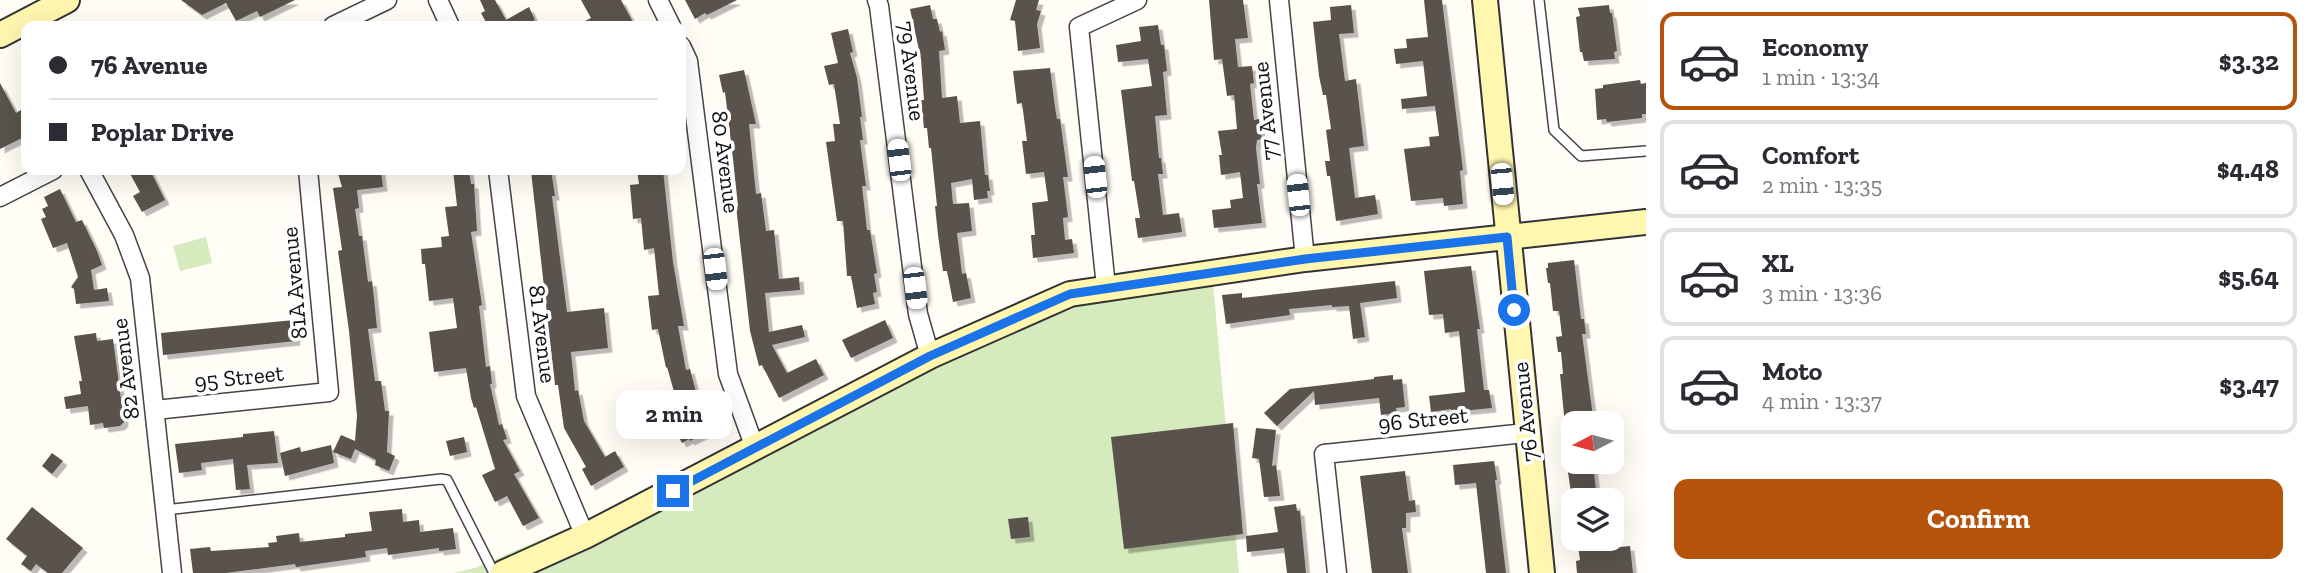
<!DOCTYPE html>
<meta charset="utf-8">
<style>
:root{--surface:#fff;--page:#f7f7f7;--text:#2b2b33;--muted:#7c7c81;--line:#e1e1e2;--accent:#b45309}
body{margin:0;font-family:"Zilla Slab",serif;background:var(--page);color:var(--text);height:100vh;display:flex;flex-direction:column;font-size:26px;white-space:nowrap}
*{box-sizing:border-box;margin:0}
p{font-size:23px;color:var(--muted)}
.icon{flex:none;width:38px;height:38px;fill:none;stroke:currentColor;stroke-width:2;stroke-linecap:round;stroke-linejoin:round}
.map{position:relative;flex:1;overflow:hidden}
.panel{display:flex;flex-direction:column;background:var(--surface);width:665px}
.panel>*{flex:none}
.hud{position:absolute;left:21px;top:21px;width:665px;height:154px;border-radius:14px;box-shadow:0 7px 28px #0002;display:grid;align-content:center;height:154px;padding:0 28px;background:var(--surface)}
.needle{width:46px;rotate:264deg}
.fabs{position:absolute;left:1561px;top:411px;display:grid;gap:14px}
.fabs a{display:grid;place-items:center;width:63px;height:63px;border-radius:14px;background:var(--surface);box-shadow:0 7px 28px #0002;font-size:35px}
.end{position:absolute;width:32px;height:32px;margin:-16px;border:9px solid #1a73e8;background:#fff;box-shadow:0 0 0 4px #fff}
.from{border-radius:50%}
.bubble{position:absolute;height:49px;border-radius:14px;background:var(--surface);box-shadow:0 7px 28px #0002;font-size:23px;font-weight:700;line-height:49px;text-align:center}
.car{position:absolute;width:21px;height:42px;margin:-21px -10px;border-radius:9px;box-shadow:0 0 5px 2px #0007;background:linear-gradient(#fff 24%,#345 0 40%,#fff 0 76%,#345 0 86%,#fff 0)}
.hud b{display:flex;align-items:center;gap:24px;height:66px;font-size:26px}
.hud b+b{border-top:2px solid var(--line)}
.hud i{width:18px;height:18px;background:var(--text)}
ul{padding:12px 0 0;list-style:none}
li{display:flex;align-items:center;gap:21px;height:98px;margin:0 14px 10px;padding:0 14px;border:4px solid var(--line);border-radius:14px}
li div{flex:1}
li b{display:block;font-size:26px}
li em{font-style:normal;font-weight:700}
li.active{border-color:var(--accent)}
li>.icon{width:63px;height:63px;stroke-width:1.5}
.button{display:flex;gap:14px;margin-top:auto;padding:14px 28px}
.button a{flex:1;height:80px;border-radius:14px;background:var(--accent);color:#fff;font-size:28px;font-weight:700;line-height:80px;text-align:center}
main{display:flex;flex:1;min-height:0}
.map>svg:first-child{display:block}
.green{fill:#d5ebbd}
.building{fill:#5a524d;filter:url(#shadow)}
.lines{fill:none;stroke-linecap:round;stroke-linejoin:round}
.lane-casing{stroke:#444;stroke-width:12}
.street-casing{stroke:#444;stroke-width:21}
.secondary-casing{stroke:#333;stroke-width:28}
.lane{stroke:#fff;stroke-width:9}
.street{stroke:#fff;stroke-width:18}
.secondary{stroke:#fff6b0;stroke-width:24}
.route{stroke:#1a73e8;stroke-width:9}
.labels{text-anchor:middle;stroke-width:7;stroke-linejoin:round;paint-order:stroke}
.street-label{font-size:23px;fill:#111;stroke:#fff}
</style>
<main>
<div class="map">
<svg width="1646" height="573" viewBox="0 0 1646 573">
<defs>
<filter id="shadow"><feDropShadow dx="4.5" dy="4.5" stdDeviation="0" flood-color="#0004"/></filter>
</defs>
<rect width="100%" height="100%" fill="#fffdf5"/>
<!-- green -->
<g class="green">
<polygon points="206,237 212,263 180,271 173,246"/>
<polygon points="1212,272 1239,573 453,573 475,568 755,448 1070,294"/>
</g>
<!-- building -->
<g class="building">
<polygon points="181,0 295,0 260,17 257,11 236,21 226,3 202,15"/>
<polygon points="480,0 495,0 506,20 529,7 535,20 523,26 488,26 481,13 485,11"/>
<polygon points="581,0 621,0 635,26 575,26 591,18"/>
<polygon points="685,0 737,0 707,15 705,13 695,19"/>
<polygon points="1016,0 1039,0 1036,10 1041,11 1037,24 1040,48 1018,51 1015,21 1010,20"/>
<polygon points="1209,0 1243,0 1248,38 1235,39 1238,67 1252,66 1254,83 1250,84 1254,120 1259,119 1262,139 1257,140 1256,148 1260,184 1257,184 1262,223 1214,228 1212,210 1231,208 1230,200 1243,198 1240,172 1221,175 1219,155 1222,155 1218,131 1237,129 1234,95 1227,96 1222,59 1214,60"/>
<polygon points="1424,0 1442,0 1463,170 1460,171 1463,204 1444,206 1443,198 1411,201 1404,149 1430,146 1429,137 1439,136 1435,106 1402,109 1401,99 1427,96 1423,61 1396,64 1394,49 1407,48 1406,39 1428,37"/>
<polygon points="930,5 933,19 937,19 940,32 942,31 945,50 939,51 942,98 957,96 960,123 980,121 985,175 988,175 990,191 987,191 988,198 974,200 972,179 951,183 953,204 969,203 972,231 957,233 962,274 966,273 971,298 953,302 947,271 943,271 938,235 935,206 937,206 931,148 929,148 927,128 924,128 921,100 924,100 921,59 910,9"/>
<polygon points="1351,5 1354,33 1339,34 1345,81 1356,79 1364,146 1349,148 1355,198 1375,195 1378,214 1336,221 1330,176 1327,176 1325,161 1330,161 1326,130 1331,129 1326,95 1323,95 1319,76 1313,22 1331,20 1330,7"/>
<polygon points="1609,5 1610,13 1612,13 1617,51 1614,52 1615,59 1584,61 1582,52 1580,52 1576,17 1580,16 1578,8"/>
<polygon points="1158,25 1161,45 1164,45 1167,71 1163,72 1167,115 1155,116 1159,158 1161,158 1163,174 1158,174 1163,215 1179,213 1182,232 1138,238 1135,218 1140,218 1134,181 1132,181 1121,90 1152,86 1148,59 1118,62 1116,45 1141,41 1139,27"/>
<polygon points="848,29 853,52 850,53 857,78 862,117 860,117 863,140 860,140 866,186 862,186 867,230 870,230 877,273 874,274 877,292 873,293 875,304 857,308 851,276 847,276 843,221 837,221 826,142 835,141 833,124 840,124 834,84 829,85 824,66 838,63 831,33"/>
<polygon points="1050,68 1055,107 1057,119 1060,119 1068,177 1063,177 1068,217 1063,218 1065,240 1072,239 1074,253 1033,258 1031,235 1035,235 1032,203 1048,201 1044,172 1026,174 1022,141 1027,141 1022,103 1017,104 1013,71"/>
<polygon points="744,70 756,124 749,124 756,194 761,193 766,231 774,230 779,279 799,277 800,290 765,293 769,332 802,325 805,337 772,345 787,373 816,359 824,375 779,398 762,365 759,366 750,331 736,206 738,206 733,159 725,92 723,93 719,75"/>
<polygon points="1640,80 1641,84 1646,83 1646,114 1642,114 1642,118 1607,122 1606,119 1597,120 1595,89 1603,88 1603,85"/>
<polygon points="0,83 16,113 26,107 26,136 0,149"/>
<polygon points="128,170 150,170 165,200 142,212 133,196 140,192"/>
<polygon points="337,170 381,170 383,187 357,190 359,208 355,209 359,236 362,236 368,282 372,281 374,298 377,328 368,329 375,381 381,381 385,411 389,411 387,452 395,456 389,471 375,465 376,460 355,449 351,459 333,452 341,435 355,441 357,416 349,331 338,251 342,250 333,188 342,187"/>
<polygon points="453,170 469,170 471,184 474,184 477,231 471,232 482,305 479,306 486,367 490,366 492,384 490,384 499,425 502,424 507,439 503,440 520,471 514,474 539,518 523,526 507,496 495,502 482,475 495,469 476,407 474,408 471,398 466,368 434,372 429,332 457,328 453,298 429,301 425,264 422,264 421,249 442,247 441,237 449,236 445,207 457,206"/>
<polygon points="539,170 551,170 555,196 552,196 567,312 604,308 608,348 571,352 575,391 578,390 584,421 605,457 615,451 624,467 591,486 582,469 586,467 564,428 558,385 555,385 531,171"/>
<polygon points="637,170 663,170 673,262 684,326 678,326 686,370 690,369 697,396 677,402 667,367 666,368 658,329 652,330 648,296 659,295 654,248 644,250 641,218 633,219 630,185 639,184"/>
<polygon points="60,189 76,222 82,220 97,251 102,265 91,270 94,290 107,288 109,301 76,304 74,289 71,287 78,277 67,243 53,248 41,219 46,217 42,209 48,206 44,197"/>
<polygon points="1574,260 1581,319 1584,319 1586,334 1582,334 1594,424 1566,424 1564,415 1560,374 1563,374 1561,352 1558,352 1556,337 1562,336 1559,311 1553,311 1550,283 1548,283 1546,268 1548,268 1548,263"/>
<polygon points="1471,266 1480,329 1477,329 1484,390 1489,390 1492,408 1451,412 1451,409 1431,412 1429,396 1465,392 1459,331 1445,333 1443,314 1429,315 1424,271"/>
<polygon points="1395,281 1397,298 1360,303 1365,337 1353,339 1349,306 1332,307 1332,305 1289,309 1290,315 1226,324 1222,295 1242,293 1242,298"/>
<polygon points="294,320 296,341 163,355 161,333"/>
<polygon points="885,320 893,338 851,358 842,340"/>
<polygon points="96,333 97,341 113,339 124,422 120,426 104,428 103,423 90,425 88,406 66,409 64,397 81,394 79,381 82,381 74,336"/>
<polygon points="1393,375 1393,380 1402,379 1405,407 1396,408 1397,413 1381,415 1379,398 1315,405 1314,391 1277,426 1264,413 1290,389 1374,379 1374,377"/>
<polygon points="708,410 717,428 690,441 689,439 682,443 673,426"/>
<polygon points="1233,423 1243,534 1124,549 1111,437"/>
<polygon points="1256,428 1276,430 1272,466 1276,465 1280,496 1264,497 1259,459 1252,458"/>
<polygon points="274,431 278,463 247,465 250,489 236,490 233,459 201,463 202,470 179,473 175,444 243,437 243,434"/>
<polygon points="464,437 467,452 450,456 446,441"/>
<polygon points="331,445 334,463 285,476 280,453 300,447 301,452"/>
<polygon points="52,453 63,461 52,474 42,466"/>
<polygon points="1494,461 1497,480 1495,480 1506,573 1486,573 1476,483 1455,485 1453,465"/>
<polygon points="1593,463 1597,500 1572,500 1567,465"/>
<polygon points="1405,471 1409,501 1415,500 1416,512 1406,513 1406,528 1402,528 1408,573 1372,573 1360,476"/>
<polygon points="1296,504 1297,511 1300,511 1306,573 1287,573 1284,548 1247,552 1246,536 1278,532 1274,507"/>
<polygon points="32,507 83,548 62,573 48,573 36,564 31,571 21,564 27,556 6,539"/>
<polygon points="402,509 403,522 419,520 420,532 453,528 456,549 439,551 439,548 388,555 387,548 365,551 366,557 296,567 295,564 226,573 193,573 190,549 210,547 211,551 269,547 268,543 277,542 276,536 299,533 300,542 345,537 345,534 372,531 369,512"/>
<polygon points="1028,517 1030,537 1011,539 1008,519"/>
<polygon points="1577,539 1609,539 1611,548 1630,546 1633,573 1577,573 1576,561 1580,560"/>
</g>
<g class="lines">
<defs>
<g id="lane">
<polyline points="1539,0 1554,130 1581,156 1646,151"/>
<polyline points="165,510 441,479 447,480 494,573"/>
</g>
<g id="street">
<polyline points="438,0 450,26"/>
<polyline points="658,0 671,26"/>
<polyline points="877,0 879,6 918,314 930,356"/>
<polyline points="1279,0 1305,259"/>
<polyline points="333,26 387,0"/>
<polyline points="681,46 688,61 728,374 755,448"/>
<polyline points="89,170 124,235 140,278 172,573"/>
<polyline points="498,170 526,396 585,536"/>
<polyline points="0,197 53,170"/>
<polyline points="1106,287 1079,27 1137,0"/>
<polyline points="155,410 329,392 308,170"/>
<polyline points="1337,573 1324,454 1526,433"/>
</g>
<g id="secondary">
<polyline points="1485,0 1542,573"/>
<polyline points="0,35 67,0"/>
<polyline points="503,573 585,536 930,356 1070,294 1305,259 1646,222"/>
</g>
</defs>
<!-- lane casing -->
<use href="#lane" class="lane-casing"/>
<!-- street casing -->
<use href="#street" class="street-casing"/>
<!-- secondary casing -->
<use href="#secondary" class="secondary-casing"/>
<!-- lane -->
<use href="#lane" class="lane"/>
<!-- street -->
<use href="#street" class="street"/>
<!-- secondary -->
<use href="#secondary" class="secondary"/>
</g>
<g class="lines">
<!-- route -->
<polyline class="route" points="673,491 930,356 1070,294 1305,259 1507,237 1514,310"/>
</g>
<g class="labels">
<!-- street labels -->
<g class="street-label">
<text transform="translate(912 71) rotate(83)" y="8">79 Avenue</text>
<text transform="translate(1265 111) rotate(-96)" y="8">77 Avenue</text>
<text transform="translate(726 162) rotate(83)" y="8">80 Avenue</text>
<text transform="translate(294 283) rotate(-95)" y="8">81A Avenue</text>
<text transform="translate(543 334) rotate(83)" y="8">81 Avenue</text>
<text transform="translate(125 369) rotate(-97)" y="8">82 Avenue</text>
<text transform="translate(239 377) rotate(-6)" y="8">95 Street</text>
<text transform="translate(1525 412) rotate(-96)" y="8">76 Avenue</text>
<text transform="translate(1423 419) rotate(-6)" y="8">96 Street</text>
</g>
</g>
</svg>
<div class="fabs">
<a><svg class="needle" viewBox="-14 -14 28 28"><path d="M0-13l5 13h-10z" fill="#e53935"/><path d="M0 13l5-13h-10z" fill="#7c7c81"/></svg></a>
<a><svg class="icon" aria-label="layers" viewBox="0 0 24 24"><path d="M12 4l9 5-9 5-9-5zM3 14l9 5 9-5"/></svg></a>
</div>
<i class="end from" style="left:1514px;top:310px"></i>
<i class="end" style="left:673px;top:491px"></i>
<div class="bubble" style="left:616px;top:390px;width:116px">2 min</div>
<i class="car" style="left:899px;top:160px;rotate:353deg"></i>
<i class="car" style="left:1095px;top:177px;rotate:354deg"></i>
<i class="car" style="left:1502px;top:184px;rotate:175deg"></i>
<i class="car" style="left:1298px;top:195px;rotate:354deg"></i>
<i class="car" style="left:715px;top:269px;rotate:173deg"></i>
<i class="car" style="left:915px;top:288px;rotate:173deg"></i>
<div class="hud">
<b><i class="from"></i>76 Avenue</b>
<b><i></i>Poplar Drive</b>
</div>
</div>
<section class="panel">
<ul>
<li class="active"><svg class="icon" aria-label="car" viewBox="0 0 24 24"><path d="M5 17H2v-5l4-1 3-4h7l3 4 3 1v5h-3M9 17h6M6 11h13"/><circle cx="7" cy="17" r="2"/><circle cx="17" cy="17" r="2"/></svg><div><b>Economy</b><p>1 min · 13:34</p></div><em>$3.32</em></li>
<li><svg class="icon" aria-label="car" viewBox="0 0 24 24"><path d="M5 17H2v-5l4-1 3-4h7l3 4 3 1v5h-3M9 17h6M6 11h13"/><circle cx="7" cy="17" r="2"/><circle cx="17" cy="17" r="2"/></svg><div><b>Comfort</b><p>2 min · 13:35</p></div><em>$4.48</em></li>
<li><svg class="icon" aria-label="car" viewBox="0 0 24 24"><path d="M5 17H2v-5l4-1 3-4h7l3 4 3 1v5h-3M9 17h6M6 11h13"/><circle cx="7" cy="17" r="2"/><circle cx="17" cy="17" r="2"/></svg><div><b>XL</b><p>3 min · 13:36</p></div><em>$5.64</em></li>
<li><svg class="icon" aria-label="car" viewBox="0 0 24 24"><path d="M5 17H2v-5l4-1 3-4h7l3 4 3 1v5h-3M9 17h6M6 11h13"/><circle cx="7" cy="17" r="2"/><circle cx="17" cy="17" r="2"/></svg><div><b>Moto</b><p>4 min · 13:37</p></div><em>$3.47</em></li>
</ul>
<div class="button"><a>Confirm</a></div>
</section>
</main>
